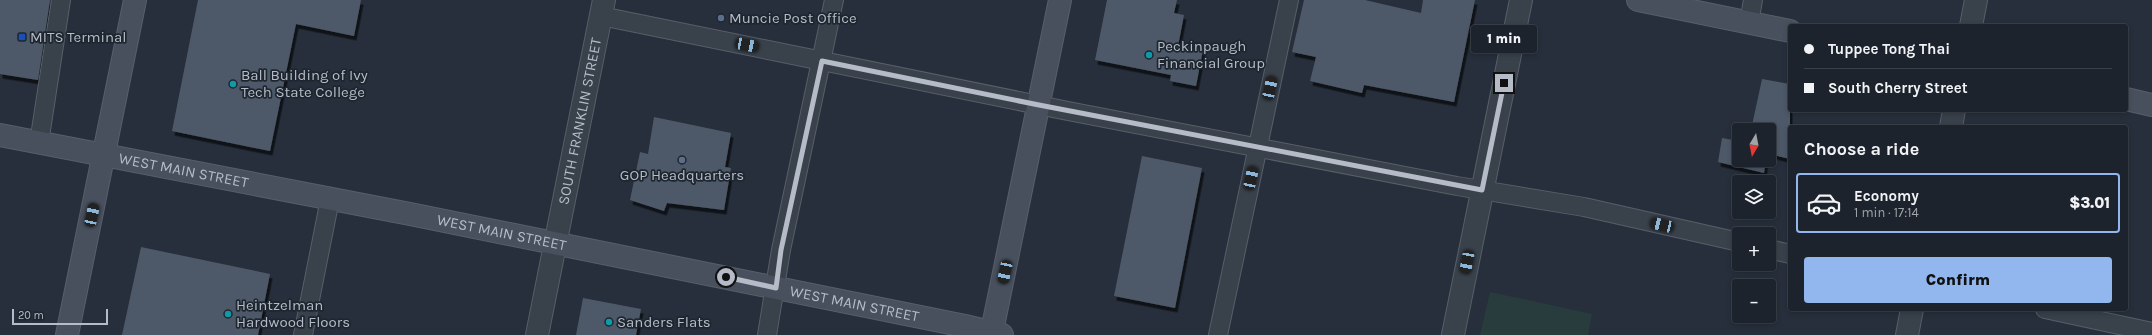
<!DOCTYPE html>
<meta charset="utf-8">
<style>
:root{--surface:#1c232c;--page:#292f38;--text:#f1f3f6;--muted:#a0a4a9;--line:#3a4048;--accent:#92b7ef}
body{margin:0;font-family:Karla,sans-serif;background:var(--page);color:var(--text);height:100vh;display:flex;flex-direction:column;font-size:15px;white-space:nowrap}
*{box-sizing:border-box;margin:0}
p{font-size:13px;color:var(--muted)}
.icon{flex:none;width:22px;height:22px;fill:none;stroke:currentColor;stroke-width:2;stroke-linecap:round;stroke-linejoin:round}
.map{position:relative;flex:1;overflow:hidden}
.sheet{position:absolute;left:1788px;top:125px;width:340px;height:186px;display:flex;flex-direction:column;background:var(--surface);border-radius:4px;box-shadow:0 2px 6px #0003,0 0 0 1px var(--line)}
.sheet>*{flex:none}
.guide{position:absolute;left:1788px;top:24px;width:340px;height:88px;border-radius:4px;box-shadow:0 2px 6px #0003,0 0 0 1px var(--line);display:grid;align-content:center;height:88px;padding:0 16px;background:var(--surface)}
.needle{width:26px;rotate:190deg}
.fabs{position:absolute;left:1732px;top:123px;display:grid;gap:8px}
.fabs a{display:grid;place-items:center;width:44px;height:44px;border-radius:4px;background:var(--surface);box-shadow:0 2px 6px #0003,0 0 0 1px var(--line);font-size:20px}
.scale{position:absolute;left:12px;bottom:10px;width:96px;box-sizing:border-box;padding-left:4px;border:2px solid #b5bcc7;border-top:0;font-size:11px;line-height:14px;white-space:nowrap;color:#b5bcc7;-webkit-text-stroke:3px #1e2630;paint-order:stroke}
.end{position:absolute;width:18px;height:18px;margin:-9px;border:5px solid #b5bcc7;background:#111;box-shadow:0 0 0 2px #111}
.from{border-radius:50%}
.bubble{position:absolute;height:28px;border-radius:4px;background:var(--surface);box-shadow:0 2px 6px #0003,0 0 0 1px var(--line);font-size:13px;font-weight:800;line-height:28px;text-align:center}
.car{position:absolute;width:12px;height:24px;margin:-12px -6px;border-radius:5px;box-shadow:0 0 3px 1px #0007;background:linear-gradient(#222 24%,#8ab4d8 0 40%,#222 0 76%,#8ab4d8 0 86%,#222 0)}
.guide b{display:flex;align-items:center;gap:14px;height:38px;font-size:15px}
.guide b+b{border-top:1px solid var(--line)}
.guide i{width:10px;height:10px;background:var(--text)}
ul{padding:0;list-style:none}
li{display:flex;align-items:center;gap:12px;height:60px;margin:0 8px 6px;padding:0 8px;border:2px solid var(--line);border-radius:4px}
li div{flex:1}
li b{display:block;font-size:15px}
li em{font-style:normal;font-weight:800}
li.selected{border-color:var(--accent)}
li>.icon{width:36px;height:36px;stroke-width:1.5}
h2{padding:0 16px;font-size:18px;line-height:48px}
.primary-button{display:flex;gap:8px;margin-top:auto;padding:8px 16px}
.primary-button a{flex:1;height:46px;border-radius:4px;background:var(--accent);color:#111;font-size:16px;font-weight:800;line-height:46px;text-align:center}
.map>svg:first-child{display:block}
.green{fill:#293c3d}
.building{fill:#4e5967;filter:url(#shadow)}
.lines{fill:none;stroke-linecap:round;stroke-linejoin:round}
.lane-casing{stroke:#575f69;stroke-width:20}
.street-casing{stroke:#575f69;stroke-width:24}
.secondary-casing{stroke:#575f69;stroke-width:24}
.lane{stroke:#39414b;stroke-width:18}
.street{stroke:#39414b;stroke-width:22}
.secondary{stroke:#48505e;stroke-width:22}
.route{stroke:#b5bcc7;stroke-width:5}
.service-dot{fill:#5c6f8a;stroke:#1e2630;stroke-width:1.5}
.transit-dot{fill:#1a4fb4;stroke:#1e2630;stroke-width:1.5}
.culture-dot{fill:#0f9aa8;stroke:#1e2630;stroke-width:1.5}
.labels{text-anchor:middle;stroke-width:3.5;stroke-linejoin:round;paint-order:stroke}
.poi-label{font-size:15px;fill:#b5bcc7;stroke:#1e2630;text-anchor:start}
.street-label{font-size:15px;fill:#b5bcc7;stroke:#1e2630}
</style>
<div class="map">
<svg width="2152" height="335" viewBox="0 0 2152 335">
<defs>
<filter id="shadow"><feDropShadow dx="2.5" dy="4.5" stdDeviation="0" flood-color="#0009"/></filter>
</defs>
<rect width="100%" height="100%" fill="#262f3b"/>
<!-- green -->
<polygon class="green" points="1490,292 1592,314 1588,335 1480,335"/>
<!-- building -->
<g class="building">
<polygon points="0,0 50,0 38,80 0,74"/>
<polygon points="198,0 361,0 354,36 296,24 270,151 172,131"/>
<polygon points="1107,0 1177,0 1174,13 1184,15 1178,46 1203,50 1196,86 1170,81 1171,75 1095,60"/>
<polygon points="1304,0 1365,0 1421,13 1423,0 1475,0 1454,102 1364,85 1362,93 1310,81 1316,57 1292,52"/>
<polygon points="1762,79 1790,84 1790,159 1769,154 1769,130 1751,130"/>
<polygon points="654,117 731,133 725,167 731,168 724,210 667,203 664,211 630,200 640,152 648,154"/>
<polygon points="1722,138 1739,141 1739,160 1766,160 1764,173 1718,162"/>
<polygon points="1142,156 1202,168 1175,308 1114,296"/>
<polygon points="141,247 270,274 258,335 122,335"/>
<polygon points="583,298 641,309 636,335 576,335"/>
</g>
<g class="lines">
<defs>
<g id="lane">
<polyline points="601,16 1068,111 1457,186 1584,207 1739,242"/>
<polyline points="1749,23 1753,0"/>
<polyline points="39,143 61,0"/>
<polyline points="1769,249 1790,254"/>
<polyline points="2045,309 2152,332"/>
<polyline points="303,335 330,199"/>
<polyline points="767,335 781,250 834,0"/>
<polyline points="1218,335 1289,0"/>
</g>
<g id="street">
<polyline points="1971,26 1976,0"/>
<polyline points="1951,127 1954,110"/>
<path id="s1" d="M 537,335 L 604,0"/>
<polyline points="1453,335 1521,0"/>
<polyline points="1907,335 1912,309"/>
</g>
<g id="secondary">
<polyline points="1638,0 1790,31"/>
<polyline points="2126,99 2152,105"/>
<path id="s2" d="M 0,135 L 410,214 L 965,326 L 1002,335"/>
<polyline points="992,331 1060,0"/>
<polyline points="67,335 135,0"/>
</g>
</defs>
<!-- lane casing -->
<use href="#lane" class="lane-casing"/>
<!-- street casing -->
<use href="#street" class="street-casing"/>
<!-- secondary casing -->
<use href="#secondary" class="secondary-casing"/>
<!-- lane -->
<use href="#lane" class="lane"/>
<!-- street -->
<use href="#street" class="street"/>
<!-- secondary -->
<use href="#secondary" class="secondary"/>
</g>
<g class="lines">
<!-- route -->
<polyline class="route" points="726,277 776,288 781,250 822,61 1039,105 1482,190 1504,83"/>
</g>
<!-- markers -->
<g class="service-dot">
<circle cx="721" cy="18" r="4"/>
<circle cx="682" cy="160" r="4"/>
</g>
<rect class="transit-dot" x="18" y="33" width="8" height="8" rx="2"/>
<g class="culture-dot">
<circle cx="1149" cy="55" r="4"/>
<circle cx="233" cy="84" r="4"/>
<circle cx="228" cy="314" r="4"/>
<circle cx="609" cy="322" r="4"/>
</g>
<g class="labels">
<!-- poi labels -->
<g class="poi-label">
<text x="729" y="23">Muncie Post Office</text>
<text x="30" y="42">MITS Terminal</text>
<text x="1157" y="51">Peckinpaugh<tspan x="1157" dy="17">Financial Group</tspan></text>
<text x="241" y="80">Ball Building of Ivy<tspan x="241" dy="17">Tech State College</tspan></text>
<text x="682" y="180" text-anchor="middle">GOP Headquarters</text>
<text x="236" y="310">Heintzelman<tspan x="236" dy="17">Hardwood Floors</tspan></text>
<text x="617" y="327">Sanders Flats</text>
</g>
<!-- street labels -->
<g class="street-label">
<text dy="5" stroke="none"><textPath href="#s1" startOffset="218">SOUTH FRANKLIN STREET</textPath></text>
<text dy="5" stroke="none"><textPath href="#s2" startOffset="187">WEST MAIN STREET</textPath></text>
<text dy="5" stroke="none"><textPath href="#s2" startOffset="511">WEST MAIN STREET</textPath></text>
<text dy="5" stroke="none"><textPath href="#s2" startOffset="871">WEST MAIN STREET</textPath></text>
</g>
</g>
</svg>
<div class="fabs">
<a><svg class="needle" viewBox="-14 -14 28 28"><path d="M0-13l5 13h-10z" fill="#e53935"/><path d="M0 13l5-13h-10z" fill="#a0a4a9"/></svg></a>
<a><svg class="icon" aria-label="layers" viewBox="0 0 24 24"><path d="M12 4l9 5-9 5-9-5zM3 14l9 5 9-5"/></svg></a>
<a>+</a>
<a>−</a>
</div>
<div class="scale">20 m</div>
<i class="end from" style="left:726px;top:277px"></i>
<i class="end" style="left:1504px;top:83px"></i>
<div class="bubble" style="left:1471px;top:25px;width:66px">1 min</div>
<i class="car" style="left:747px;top:45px;rotate:101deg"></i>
<i class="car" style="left:1270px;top:88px;rotate:12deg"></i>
<i class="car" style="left:1251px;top:178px;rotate:12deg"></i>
<i class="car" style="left:92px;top:215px;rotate:12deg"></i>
<i class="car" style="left:1662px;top:225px;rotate:283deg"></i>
<i class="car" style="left:1467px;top:262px;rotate:191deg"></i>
<i class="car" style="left:1005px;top:272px;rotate:192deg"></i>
<div class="guide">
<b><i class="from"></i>Tuppee Tong Thai</b>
<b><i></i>South Cherry Street</b>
</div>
<section class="sheet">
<h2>Choose a ride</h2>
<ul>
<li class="selected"><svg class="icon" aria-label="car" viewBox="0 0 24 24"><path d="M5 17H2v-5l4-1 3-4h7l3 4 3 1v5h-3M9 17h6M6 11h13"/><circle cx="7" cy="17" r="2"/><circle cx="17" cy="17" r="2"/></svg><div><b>Economy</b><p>1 min · 17:14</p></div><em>$3.01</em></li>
</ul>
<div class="primary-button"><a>Confirm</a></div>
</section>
</div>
